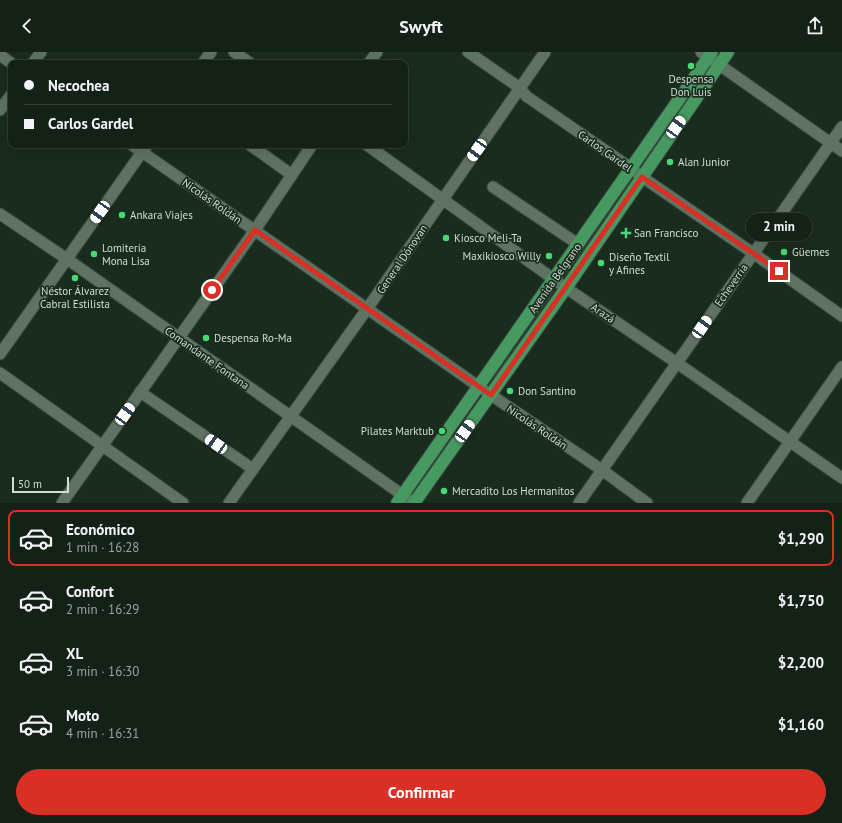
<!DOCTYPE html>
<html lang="es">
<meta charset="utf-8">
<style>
:root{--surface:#142116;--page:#212e23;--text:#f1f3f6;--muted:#9da3a1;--line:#333e35;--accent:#d93025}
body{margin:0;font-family:"PT Sans",sans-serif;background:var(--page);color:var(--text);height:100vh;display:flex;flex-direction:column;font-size:15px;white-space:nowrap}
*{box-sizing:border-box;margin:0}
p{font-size:13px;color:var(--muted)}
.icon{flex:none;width:22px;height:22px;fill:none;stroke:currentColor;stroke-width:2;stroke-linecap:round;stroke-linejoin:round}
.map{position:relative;height:451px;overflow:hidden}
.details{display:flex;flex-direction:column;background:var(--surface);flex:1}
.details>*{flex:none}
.hud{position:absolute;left:8px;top:8px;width:400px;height:88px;border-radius:8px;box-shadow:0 4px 16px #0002,0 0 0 1px var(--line);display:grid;align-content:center;height:88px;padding:0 16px;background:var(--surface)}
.scale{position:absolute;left:12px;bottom:10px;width:57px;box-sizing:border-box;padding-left:4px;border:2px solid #d2ddd4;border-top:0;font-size:11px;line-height:14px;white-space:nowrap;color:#d2ddd4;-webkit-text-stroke:3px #1a2c1e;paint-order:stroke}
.end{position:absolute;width:18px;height:18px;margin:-9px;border:5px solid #d93025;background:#fff;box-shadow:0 0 0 2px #fff}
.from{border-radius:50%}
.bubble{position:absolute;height:28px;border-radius:14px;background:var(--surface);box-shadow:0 4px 16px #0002,0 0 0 1px var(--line);font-size:13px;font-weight:800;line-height:28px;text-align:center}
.car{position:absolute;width:12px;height:24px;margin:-12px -6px;border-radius:5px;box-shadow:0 0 3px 1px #0007;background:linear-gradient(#fff 24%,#345 0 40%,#fff 0 76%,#345 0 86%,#fff 0)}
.hud b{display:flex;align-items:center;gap:14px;height:38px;font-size:15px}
.hud b+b{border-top:1px solid var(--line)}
.hud i{width:10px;height:10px;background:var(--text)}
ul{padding:7px 0 0;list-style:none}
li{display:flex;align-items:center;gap:12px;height:56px;margin:0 8px 6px;padding:0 8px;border:2px solid transparent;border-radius:8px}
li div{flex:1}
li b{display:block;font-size:15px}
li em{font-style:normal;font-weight:800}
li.active{border-color:var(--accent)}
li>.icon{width:36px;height:36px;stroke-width:1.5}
.button{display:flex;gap:8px;margin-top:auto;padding:8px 16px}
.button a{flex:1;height:46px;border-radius:24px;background:var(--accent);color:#fff;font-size:16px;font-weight:800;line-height:46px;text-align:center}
header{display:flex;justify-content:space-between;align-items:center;height:52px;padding:0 16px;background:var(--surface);font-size:18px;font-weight:800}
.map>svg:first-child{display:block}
.green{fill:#213f29}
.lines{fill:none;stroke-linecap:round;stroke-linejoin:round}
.minor-casing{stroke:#3a493d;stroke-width:13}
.major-casing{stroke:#3a493d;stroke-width:14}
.minor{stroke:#5f7363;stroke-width:11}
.major{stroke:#469961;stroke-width:12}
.route{stroke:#d93025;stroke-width:5}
.poi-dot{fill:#49d778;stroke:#1a2c1e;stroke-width:1.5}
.labels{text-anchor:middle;stroke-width:3.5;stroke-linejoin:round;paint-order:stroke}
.poi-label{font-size:11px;fill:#d2ddd4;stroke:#1a2c1e;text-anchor:start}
.street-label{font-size:11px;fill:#d2ddd4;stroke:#1a2c1e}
</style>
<header><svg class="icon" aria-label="back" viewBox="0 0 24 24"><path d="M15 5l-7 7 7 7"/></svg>Swyft<svg class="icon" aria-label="share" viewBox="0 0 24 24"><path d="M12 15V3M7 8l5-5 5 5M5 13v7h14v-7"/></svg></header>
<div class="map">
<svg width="842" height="451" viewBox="0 0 842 451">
<rect width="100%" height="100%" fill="#1a2c1e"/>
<!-- green -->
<g class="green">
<polygon points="707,13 712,16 644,113 640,110"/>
<polygon points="632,123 636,126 569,222 565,219"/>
<polygon points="550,236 555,239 492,331 487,327"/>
<polygon points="478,344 482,347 415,444 411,441"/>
</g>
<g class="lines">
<defs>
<g id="minor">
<polyline points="234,0 250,11"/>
<polyline points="468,0 520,36 526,44 631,116 642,125 753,201 842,264"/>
<polyline points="701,0 842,99"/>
<polyline points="0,3 11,11"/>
<polyline points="33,11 41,0"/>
<polyline points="203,11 211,0"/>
<polyline points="369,11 377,0"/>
<polyline points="0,58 11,43"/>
<polyline points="132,93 491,343 602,418 647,451"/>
<polyline points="250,93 292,123"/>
<polyline points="367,93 566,236 677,311 842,426"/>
<polyline points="493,135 578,192"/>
<polyline points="0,162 67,207 414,451"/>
<polyline points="0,302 147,93"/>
<polyline points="0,321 183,451"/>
<polyline points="140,340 253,417"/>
<polyline points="62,451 255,178 312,93"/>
<polyline points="229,451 367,257 545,0"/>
<polyline points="579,451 842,75"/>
<polyline points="747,451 842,315"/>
</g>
<g id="major">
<polyline points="397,451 712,0"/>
<polyline points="414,451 566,236 728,0"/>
</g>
</defs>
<!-- minor casing -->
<use href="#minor" class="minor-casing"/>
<!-- major casing -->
<use href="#major" class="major-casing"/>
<!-- minor -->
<use href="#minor" class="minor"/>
<!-- major -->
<use href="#major" class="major"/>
</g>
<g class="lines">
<!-- route -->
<polyline class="route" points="212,238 255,178 491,343 642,125 779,219"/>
</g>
<!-- markers -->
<g class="poi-dot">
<circle cx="691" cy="14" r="4"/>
<circle cx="670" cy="110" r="4"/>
<circle cx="122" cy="163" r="4"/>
<path d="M624 175h4v4h4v4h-4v4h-4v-4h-4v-4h4z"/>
<circle cx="446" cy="186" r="4"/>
<circle cx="784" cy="200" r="4"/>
<circle cx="94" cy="202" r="4"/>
<circle cx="549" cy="204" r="4"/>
<circle cx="601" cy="211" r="4"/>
<circle cx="75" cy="226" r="4"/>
<circle cx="206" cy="286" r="4"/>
<circle cx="510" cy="339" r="4"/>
<circle cx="442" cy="379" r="4"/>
<circle cx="444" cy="439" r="4"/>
</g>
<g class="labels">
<!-- poi labels -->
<g class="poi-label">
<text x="691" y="31" text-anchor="middle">Despensa<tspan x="691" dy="13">Don Luis</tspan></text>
<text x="678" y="114">Alan Junior</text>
<text x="130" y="167">Ankara Viajes</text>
<text x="634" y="185">San Francisco</text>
<text x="454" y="190">Kiosco Meli-Ta</text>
<text x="102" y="200">Lomitería<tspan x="102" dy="13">Mona Lisa</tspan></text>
<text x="792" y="204">Güemes</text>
<text x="541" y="208" text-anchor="end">Maxikiosco Willy</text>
<text x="609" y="209">Diseño Textil<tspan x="609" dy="13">y Afines</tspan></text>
<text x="75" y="243" text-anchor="middle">Néstor Álvarez<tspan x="75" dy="13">Cabral Estilista</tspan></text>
<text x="214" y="290">Despensa Ro-Ma</text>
<text x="518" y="343">Don Santino</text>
<text x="434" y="383" text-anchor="end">Pilates Marktub</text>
<text x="452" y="443">Mercadito Los Hermanitos</text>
</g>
<!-- street labels -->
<g class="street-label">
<text transform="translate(605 99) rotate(35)" y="4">Carlos Gardel</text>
<text transform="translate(212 149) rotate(35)" y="4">Nicolás Roldán</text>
<text transform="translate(402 207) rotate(-56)" y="4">General Dónovan</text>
<text transform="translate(555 226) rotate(-55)" y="4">Avenida Belgrano</text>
<text transform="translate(731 233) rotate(-55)" y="4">Echeverría</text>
<text transform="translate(603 261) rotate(34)" y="4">Arazá</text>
<text transform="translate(207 306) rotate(35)" y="4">Comandante Fontana</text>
<text transform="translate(537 375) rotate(34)" y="4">Nicolás Roldán</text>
</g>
</g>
</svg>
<div class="scale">50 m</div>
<i class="end from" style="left:212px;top:238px"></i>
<i class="end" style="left:779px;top:219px"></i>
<div class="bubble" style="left:746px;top:161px;width:66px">2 min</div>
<i class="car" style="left:676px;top:75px;rotate:35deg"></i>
<i class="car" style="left:477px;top:98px;rotate:215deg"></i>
<i class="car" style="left:100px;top:160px;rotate:215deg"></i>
<i class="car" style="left:702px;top:275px;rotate:35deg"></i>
<i class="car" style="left:125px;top:362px;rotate:36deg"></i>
<i class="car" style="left:465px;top:379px;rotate:35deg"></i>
<i class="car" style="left:216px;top:392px;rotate:304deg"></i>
<div class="hud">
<b><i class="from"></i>Necochea</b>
<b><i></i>Carlos Gardel</b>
</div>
</div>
<section class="details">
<ul>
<li class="active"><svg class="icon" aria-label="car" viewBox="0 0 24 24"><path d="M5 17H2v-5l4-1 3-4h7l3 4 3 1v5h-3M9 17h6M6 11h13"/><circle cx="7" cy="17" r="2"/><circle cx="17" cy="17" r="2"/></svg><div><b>Económico</b><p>1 min · 16:28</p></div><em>$1,290</em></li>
<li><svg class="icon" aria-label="car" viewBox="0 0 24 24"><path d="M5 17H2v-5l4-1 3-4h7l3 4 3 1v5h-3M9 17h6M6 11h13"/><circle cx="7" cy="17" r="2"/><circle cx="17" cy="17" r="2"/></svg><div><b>Confort</b><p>2 min · 16:29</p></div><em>$1,750</em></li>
<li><svg class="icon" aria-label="car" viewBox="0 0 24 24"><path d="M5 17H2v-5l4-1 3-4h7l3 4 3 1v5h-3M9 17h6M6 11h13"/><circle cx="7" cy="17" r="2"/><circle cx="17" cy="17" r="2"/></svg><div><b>XL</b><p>3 min · 16:30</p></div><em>$2,200</em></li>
<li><svg class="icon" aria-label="car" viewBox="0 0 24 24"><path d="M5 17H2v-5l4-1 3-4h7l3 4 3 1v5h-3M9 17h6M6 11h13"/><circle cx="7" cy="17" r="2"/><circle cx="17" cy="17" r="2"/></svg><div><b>Moto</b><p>4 min · 16:31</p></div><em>$1,160</em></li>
</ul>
<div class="button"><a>Confirmar</a></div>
</section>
